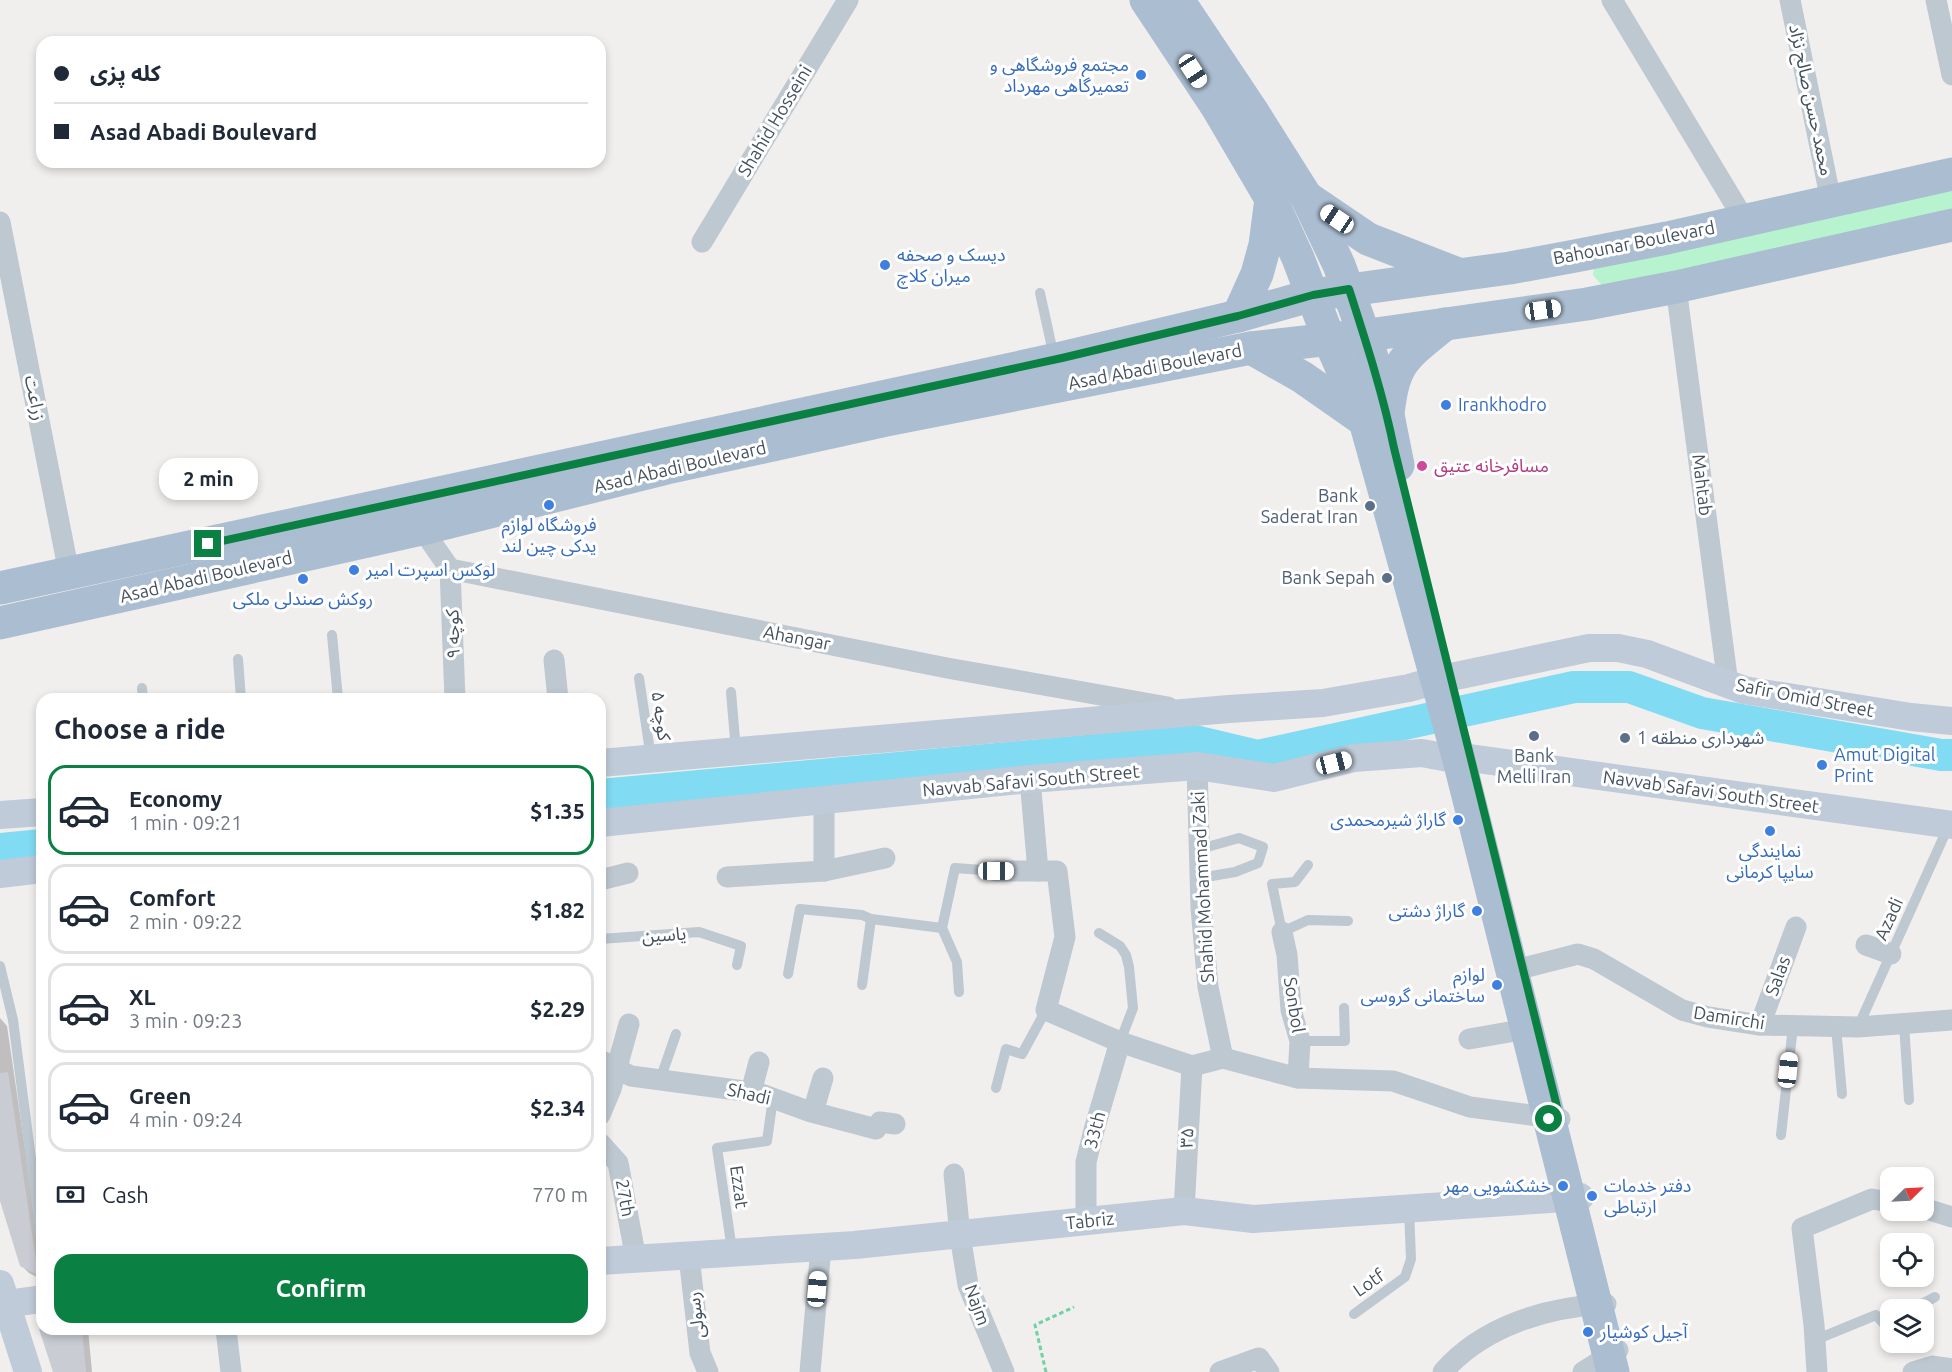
<!DOCTYPE html>
<meta charset="utf-8">
<style>
:root{--surface:#fff;--page:#f6f6f7;--text:#1f2937;--muted:#747a83;--line:#e0e1e3;--accent:#0b8043}
body{margin:0;font-family:Ubuntu,"Noto Sans Arabic",sans-serif;background:var(--page);color:var(--text);height:100vh;display:flex;flex-direction:column;font-size:22px;white-space:nowrap}
*{box-sizing:border-box;margin:0}
p{font-size:20px;color:var(--muted)}
.icon{flex:none;width:33px;height:33px;fill:none;stroke:currentColor;stroke-width:2;stroke-linecap:round;stroke-linejoin:round}
.map{position:relative;flex:1;overflow:hidden}
.side{position:absolute;left:36px;top:693px;width:570px;height:642px;display:flex;flex-direction:column;background:var(--surface);border-radius:18px;box-shadow:0 3px 9px #0003}
.side>*{flex:none}
.hud{position:absolute;left:36px;top:36px;width:570px;height:132px;border-radius:18px;box-shadow:0 3px 9px #0003;display:grid;align-content:center;height:132px;padding:0 18px;background:var(--surface)}
.needle{width:39px;rotate:66deg}
.controls{position:absolute;left:1880px;top:1167px;display:grid;gap:12px}
.controls a{display:grid;place-items:center;width:54px;height:54px;border-radius:12px;background:var(--surface);box-shadow:0 3px 9px #0003;font-size:30px}
.end{position:absolute;width:27px;height:27px;margin:-14px;border:8px solid #0b8043;background:#fff;box-shadow:0 0 0 3px #fff}
.from{border-radius:50%}
.bubble{position:absolute;height:42px;border-radius:18px;background:var(--surface);box-shadow:0 3px 9px #0003;font-size:20px;font-weight:700;line-height:42px;text-align:center}
.car{position:absolute;width:18px;height:36px;margin:-18px -9px;border-radius:8px;box-shadow:0 0 4px 2px #0007;background:linear-gradient(#fff 24%,#345 0 40%,#fff 0 76%,#345 0 86%,#fff 0)}
.hud b{display:flex;align-items:center;gap:21px;height:57px;font-size:22px}
.hud b+b{border-top:2px solid var(--line)}
.hud i{width:15px;height:15px;background:var(--text)}
ul{padding:0;list-style:none}
li{display:flex;align-items:center;gap:18px;height:90px;margin:0 12px 9px;padding:0 6px;border:3px solid var(--line);border-radius:18px}
li div{flex:1}
li b{display:block;font-size:22px}
li em{font-style:normal;font-weight:700}
li.on{border-color:var(--accent)}
li>.icon{width:54px;height:54px;stroke-width:1.5}
h2{padding:0 18px;font-size:27px;line-height:72px}
.pay{display:flex;align-items:center;gap:15px;height:66px;padding:0 18px;font-size:22px}
.pay p{margin-inline-start:auto}
.button{display:flex;gap:12px;margin-top:auto;padding:12px 18px}
.button a{flex:1;height:69px;border-radius:18px;background:var(--accent);color:#fff;font-size:24px;font-weight:700;line-height:69px;text-align:center}
.map>svg:first-child{display:block}
.green{fill:#b8f3cf}
.shadow{fill:#0003}
.lines{fill:none;stroke-linecap:round;stroke-linejoin:round}
.river{stroke:#81dbf3;stroke-width:32}
.building{fill:#c9cdd3}
.path{stroke:#6dd3a2;stroke-width:3;stroke-dasharray:4.5 3;stroke-linecap:butt}
.lane{stroke:#bdc8d1;stroke-width:10}
.street{stroke:#bdc8d1;stroke-width:21}
.secondary{stroke:#bfcbd9;stroke-width:28}
.primary{stroke:#abbdd0;stroke-width:33}
.route{stroke:#0b8043;stroke-width:8}
.shop-dot{fill:#3f7fe0;stroke:#fff;stroke-width:2}
.hotel-dot{fill:#d1479c;stroke:#fff;stroke-width:2}
.service-dot{fill:#5c6f8a;stroke:#fff;stroke-width:2}
.labels{text-anchor:middle;stroke-width:6;stroke-linejoin:round;paint-order:stroke}
.shop-label{font-size:18px;fill:#366cbe;stroke:#fff;text-anchor:start}
.street-label{font-size:18px;fill:#44515d;stroke:#fff}
.hotel-label{font-size:18px;fill:#b23c85;stroke:#fff;text-anchor:start}
.service-label{font-size:18px;fill:#4e5e75;stroke:#fff;text-anchor:end}
</style>
<div class="map">
<svg width="1952" height="1372" viewBox="0 0 1952 1372">
<rect width="100%" height="100%" fill="#f1eeee"/>
<!-- green -->
<polygon class="green" points="1952,174 1952,225 1605,289 1593,275 1594,267"/>
<!-- shadow -->
<g class="shadow">
<polygon points="0,1018 7,1026 42,1264 42,1280 29,1273 21,1265 0,1196"/>
<polygon points="44,1329 88,1329 92,1372 54,1372"/>
</g>
<g class="lines">
<!-- river -->
<g class="river">
<polyline points="600,795 1195,741 1258,756 1574,687 1629,687 1702,713 1941,755 1952,755"/>
<polyline points="0,849 42,845"/>
</g>
</g>
<!-- building -->
<g class="building">
<polygon points="8,1072 38,1275 20,1266 0,1201 0,1073"/>
<polygon points="39,1329 82,1329 86,1372 53,1372"/>
</g>
<g class="lines">
<!-- path -->
<polyline class="path" points="1046,1372 1035,1325 1074,1307"/>
<!-- lane -->
<g class="lane">
<polyline points="1040,293 1054,357"/>
<polyline points="332,635 338,699"/>
<polyline points="238,659 241,699"/>
<polyline points="639,678 651,758"/>
<polyline points="142,688 143,699"/>
<polyline points="731,692 736,751"/>
<polyline points="1200,849 1239,838 1263,847 1258,863 1235,872 1200,878"/>
<polyline points="1308,865 1295,882 1272,884 1282,932 1308,920 1348,921"/>
<polyline points="942,928 957,962 959,992"/>
<polyline points="1099,933 1120,946 1126,955 1129,967 1133,1008 1120,1042"/>
<polyline points="600,939 699,932 741,946 737,965"/>
<polyline points="0,966 13,1020 42,1244"/>
<polyline points="788,974 800,909 862,915 871,919"/>
<polyline points="862,985 871,919 942,928 955,868 996,871"/>
<polyline points="1904,1024 1909,1100"/>
<polyline points="1836,1027 1842,1094"/>
<polyline points="1858,1027 1949,825"/>
<polyline points="1300,1041 1345,1041 1344,1008"/>
<polyline points="660,1080 676,1034"/>
<polyline points="996,1088 1006,1049 1022,1054 1046,1010"/>
<polyline points="1781,1135 1793,1026"/>
<polyline points="732,1250 717,1148 767,1141 773,1098"/>
<polyline points="1911,1310 1935,1297"/>
<polyline points="1354,1314 1405,1277 1411,1259 1409,1209"/>
<polyline points="1815,1340 1876,1315 1884,1324 1890,1321"/>
</g>
<!-- street -->
<g class="street">
<polyline points="1612,0 1745,221"/>
<polyline points="1790,0 1831,201"/>
<polyline points="1936,0 1952,75"/>
<polyline points="0,222 69,573"/>
<polyline points="702,242 848,0"/>
<polyline points="1676,287 1728,684"/>
<polyline points="422,529 450,569 947,668 1168,707"/>
<polyline points="450,569 455,699"/>
<polyline points="554,660 558,699"/>
<polyline points="1197,766 1201,908 1208,987 1223,1058 1298,1078 1393,1081 1470,1107 1560,1119"/>
<polyline points="1030,779 1038,871"/>
<polyline points="824,871 885,858"/>
<polyline points="996,871 1057,871 1065,937 1046,1010 1120,1042 1192,1066 1223,1058"/>
<polyline points="727,877 824,871 824,801"/>
<polyline points="600,880 628,873"/>
<polyline points="1282,932 1287,955 1291,1010 1300,1041 1298,1078"/>
<polyline points="1866,945 1891,954"/>
<polyline points="1523,968 1578,954 1594,959 1682,1010 1708,1017 1760,1025 1858,1027 1952,1020"/>
<polyline points="1760,1025 1796,927"/>
<polyline points="1469,1039 1526,1029"/>
<polyline points="600,1060 631,1076 759,1093 808,1111 876,1129 880,1122 895,1124"/>
<polyline points="751,1092 759,1062"/>
<polyline points="813,1112 823,1078"/>
<polyline points="600,1115 611,1089 629,1024"/>
<polyline points="600,1143 618,1163 636,1259"/>
<polyline points="954,1174 960,1235 968,1285 1004,1372"/>
<polyline points="1923,1208 1952,1217"/>
<polyline points="1184,1211 1192,1066"/>
<polyline points="1086,1222 1086,1162 1094,1130 1120,1042"/>
<polyline points="689,1256 700,1353 708,1372"/>
<polyline points="226,1329 231,1372"/>
<polyline points="810,1372 821,1247"/>
<polyline points="1220,1372 1259,1358 1269,1372"/>
<path d="M 1443,1372 C 1483,1326 1547,1307 1606,1304"/>
<polyline points="1583,1372 1618,1350"/>
<polyline points="1817,1372 1814,1325 1802,1228 1872,1199 1890,1202"/>
<polyline points="1913,1372 1933,1366 1952,1369"/>
</g>
<!-- secondary -->
<g class="secondary">
<polyline points="1451,677 1589,648 1618,648 1647,654 1744,690 1911,717 1952,721"/>
<polyline points="1470,758 1952,825"/>
<polyline points="600,763 1229,709 1323,703 1409,688 1437,680"/>
<polyline points="0,815 42,812"/>
<polyline points="600,823 1030,779 1197,766 1274,778 1354,758 1422,753 1459,760"/>
<polyline points="0,874 42,869"/>
<polyline points="600,1261 855,1245 1184,1211 1253,1219 1580,1197"/>
<polyline points="0,1284 28,1372"/>
<polyline points="6,1304 42,1299"/>
</g>
<!-- primary -->
<g class="primary">
<polyline points="1146,0 1217,107 1271,199 1298,258 1329,339 1365,421 1459,760 1613,1372"/>
<polyline points="1178,0 1254,114 1307,198 1339,265 1371,354 1388,415 1398,465"/>
<polyline points="1309,199 1368,239 1458,274"/>
<polyline points="1238,316 1257,274 1265,245 1271,199"/>
<polyline points="1251,348 1302,377 1365,421"/>
<path d="M 1388,413 C 1390,398 1392,381 1400,367 C 1410,350 1430,337 1445,324"/>
<polyline points="0,588 1062,358 1238,316 1313,295 1510,268 1575,256 1667,238 1952,174"/>
<polyline points="0,623 422,529 667,468 887,420 1251,348 1376,334 1587,304 1676,287 1952,225"/>
</g>
</g>
<g class="lines">
<!-- route -->
<path class="route" d="M 208,544 L 1062,358 L 1238,316 L 1313,295 L 1349,289 C 1366,342 1383,394 1394,448 L 1560,1119 L 1549,1119"/>
</g>
<!-- markers -->
<g class="shop-dot">
<circle cx="1141" cy="75" r="6"/>
<circle cx="885" cy="265" r="6"/>
<circle cx="1446" cy="405" r="6"/>
<circle cx="549" cy="505" r="6"/>
<circle cx="354" cy="570" r="6"/>
<circle cx="303" cy="579" r="6"/>
<circle cx="1822" cy="765" r="6"/>
<circle cx="1458" cy="820" r="6"/>
<circle cx="1770" cy="831" r="6"/>
<circle cx="1477" cy="911" r="6"/>
<circle cx="1497" cy="985" r="6"/>
<circle cx="1563" cy="1186" r="6"/>
<circle cx="1592" cy="1196" r="6"/>
<circle cx="1588" cy="1332" r="6"/>
</g>
<circle class="hotel-dot" cx="1422" cy="466" r="6"/>
<g class="service-dot">
<circle cx="1370" cy="506" r="6"/>
<circle cx="1387" cy="578" r="6"/>
<circle cx="1534" cy="736" r="6"/>
<circle cx="1625" cy="738" r="6"/>
</g>
<g class="labels">
<!-- shop labels -->
<g class="shop-label">
<text x="1129" y="71" text-anchor="end">مجتمع فروشگاهی و<tspan x="1129" dy="21">تعمیرگاهی مهرداد</tspan></text>
<text x="897" y="261">دیسک و صحفه<tspan x="897" dy="21">میران کلاچ</tspan></text>
<text x="1458" y="411">Irankhodro</text>
<text x="549" y="531" text-anchor="middle">فروشگاه لوازم<tspan x="549" dy="21">یدکی چین لند</tspan></text>
<text x="366" y="576">لوکس اسپرت امیر</text>
<text x="303" y="605" text-anchor="middle">روکش صندلی ملکی</text>
<text x="1834" y="761">Amut Digital<tspan x="1834" dy="21">Print</tspan></text>
<text x="1446" y="826" text-anchor="end">گاراژ شیرمحمدی</text>
<text x="1770" y="857" text-anchor="middle">نمایندگی<tspan x="1770" dy="21">سایپا کرمانی</tspan></text>
<text x="1465" y="917" text-anchor="end">گاراژ دشتی</text>
<text x="1485" y="981" text-anchor="end">لوازم<tspan x="1485" dy="21">ساختمانی گروسی</tspan></text>
<text x="1551" y="1192" text-anchor="end">خشکشویی مهر</text>
<text x="1604" y="1192">دفتر خدمات<tspan x="1604" dy="21">ارتباطی</tspan></text>
<text x="1600" y="1338">آجیل کوشیار</text>
</g>
<!-- street labels -->
<g class="street-label">
<text transform="translate(1811 100) rotate(78)" y="6">محمد حسن صالح نژاد</text>
<text transform="translate(775 121) rotate(-59)" y="6">Shahid Hosseini</text>
<text transform="translate(1634 243) rotate(-11)" y="6">Bahounar Boulevard</text>
<text transform="translate(1155 367) rotate(-11)" y="6">Asad Abadi Boulevard</text>
<text transform="translate(35 398) rotate(79)" y="6">زراعت</text>
<text transform="translate(680 467) rotate(-13)" y="6">Asad Abadi Boulevard</text>
<text transform="translate(1702 485) rotate(83)" y="6">Mahtab</text>
<text transform="translate(206 577) rotate(-13)" y="6">Asad Abadi Boulevard</text>
<text transform="translate(453 634) rotate(-92)" y="6">کوچه ۹</text>
<text transform="translate(797 638) rotate(11)" y="6">Ahangar</text>
<text transform="translate(1805 698) rotate(11)" y="6">Safir Omid Street</text>
<text transform="translate(661 716) rotate(82)" y="6">کوچه ۵</text>
<text transform="translate(1031 781) rotate(-5)" y="6">Navvab Safavi South Street</text>
<text transform="translate(1711 792) rotate(8)" y="6">Navvab Safavi South Street</text>
<text transform="translate(1203 887) rotate(-93)" y="6">Shahid Mohammad Zaki</text>
<text transform="translate(1889 919) rotate(-66)" y="6">Azadi</text>
<text transform="translate(664 935) rotate(-4)" y="6">یاسین</text>
<text transform="translate(1778 976) rotate(-70)" y="6">Salas</text>
<text transform="translate(1294 1005) rotate(81)" y="6">Sonbol</text>
<text transform="translate(1729 1018) rotate(9)" y="6">Damirchi</text>
<text transform="translate(749 1094) rotate(13)" y="6">Shadi</text>
<text transform="translate(1095 1130) rotate(-75)" y="6">33th</text>
<text transform="translate(1187 1138) rotate(-87)" y="6">۳۵</text>
<text transform="translate(739 1187) rotate(82)" y="6">Ezzat</text>
<text transform="translate(625 1198) rotate(80)" y="6">27th</text>
<text transform="translate(1090 1221) rotate(-6)" y="6">Tabriz</text>
<text transform="translate(1369 1283) rotate(-35)" y="6">Lotf</text>
<text transform="translate(977 1305) rotate(70)" y="6">Najm</text>
<text transform="translate(696 1315) rotate(-97)" y="6">رسولی</text>
</g>
<!-- hotel labels -->
<g class="hotel-label">
<text x="1434" y="472">مسافرخانه عتیق</text>
</g>
<!-- service labels -->
<g class="service-label">
<text x="1358" y="502">Bank<tspan x="1358" dy="21">Saderat Iran</tspan></text>
<text x="1375" y="584">Bank Sepah</text>
<text x="1637" y="744" text-anchor="start">شهرداری منطقه 1</text>
<text x="1534" y="762" text-anchor="middle">Bank<tspan x="1534" dy="21">Melli Iran</tspan></text>
</g>
</g>
</svg>
<div class="controls">
<a><svg class="needle" viewBox="-14 -14 28 28"><path d="M0-13l5 13h-10z" fill="#e53935"/><path d="M0 13l5-13h-10z" fill="#747a83"/></svg></a>
<a><svg class="icon" aria-label="locate" viewBox="0 0 24 24"><circle cx="12" cy="12" r="6"/><path d="M12 2v4M12 18v4M2 12h4M18 12h4"/></svg></a>
<a><svg class="icon" aria-label="layers" viewBox="0 0 24 24"><path d="M12 4l9 5-9 5-9-5zM3 14l9 5 9-5"/></svg></a>
</div>
<i class="end from" style="left:1549px;top:1119px"></i>
<i class="end" style="left:208px;top:544px"></i>
<div class="bubble" style="left:159px;top:458px;width:99px">2 min</div>
<i class="car" style="left:1193px;top:71px;rotate:147deg"></i>
<i class="car" style="left:1337px;top:219px;rotate:304deg"></i>
<i class="car" style="left:1543px;top:310px;rotate:82deg"></i>
<i class="car" style="left:1334px;top:763px;rotate:76deg"></i>
<i class="car" style="left:996px;top:871px;rotate:90deg"></i>
<i class="car" style="left:1788px;top:1070px;rotate:6deg"></i>
<i class="car" style="left:817px;top:1289px;rotate:5deg"></i>
<div class="hud">
<b><i class="from"></i>کله پزی</b>
<b><i></i>Asad Abadi Boulevard</b>
</div>
<section class="side">
<h2>Choose a ride</h2>
<ul>
<li class="on"><svg class="icon" aria-label="car" viewBox="0 0 24 24"><path d="M5 17H2v-5l4-1 3-4h7l3 4 3 1v5h-3M9 17h6M6 11h13"/><circle cx="7" cy="17" r="2"/><circle cx="17" cy="17" r="2"/></svg><div><b>Economy</b><p>1 min · 09:21</p></div><em>$1.35</em></li>
<li><svg class="icon" aria-label="car" viewBox="0 0 24 24"><path d="M5 17H2v-5l4-1 3-4h7l3 4 3 1v5h-3M9 17h6M6 11h13"/><circle cx="7" cy="17" r="2"/><circle cx="17" cy="17" r="2"/></svg><div><b>Comfort</b><p>2 min · 09:22</p></div><em>$1.82</em></li>
<li><svg class="icon" aria-label="car" viewBox="0 0 24 24"><path d="M5 17H2v-5l4-1 3-4h7l3 4 3 1v5h-3M9 17h6M6 11h13"/><circle cx="7" cy="17" r="2"/><circle cx="17" cy="17" r="2"/></svg><div><b>XL</b><p>3 min · 09:23</p></div><em>$2.29</em></li>
<li><svg class="icon" aria-label="car" viewBox="0 0 24 24"><path d="M5 17H2v-5l4-1 3-4h7l3 4 3 1v5h-3M9 17h6M6 11h13"/><circle cx="7" cy="17" r="2"/><circle cx="17" cy="17" r="2"/></svg><div><b>Green</b><p>4 min · 09:24</p></div><em>$2.34</em></li>
</ul>
<div class="pay"><svg class="icon" aria-label="cash" viewBox="0 0 24 24"><path d="M3 7h18v10H3z"/><circle cx="12" cy="12" r="2"/></svg>Cash<p>770 m</p></div>
<div class="button"><a>Confirm</a></div>
</section>
</div>
